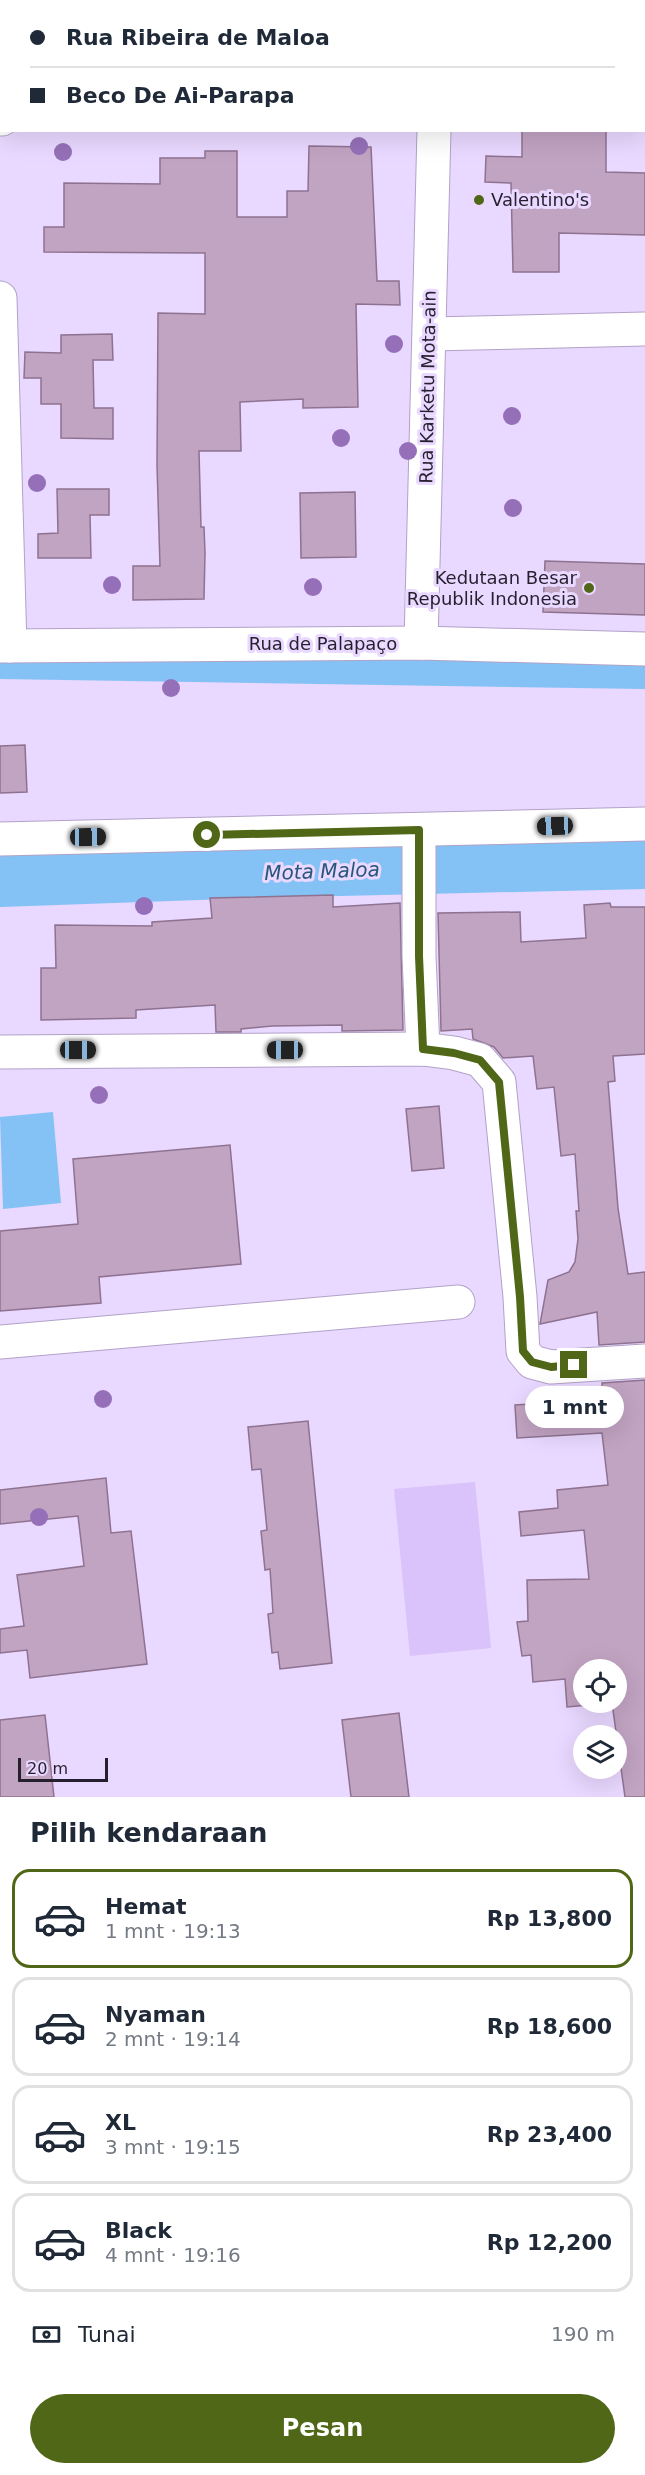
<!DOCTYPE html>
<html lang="id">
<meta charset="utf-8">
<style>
:root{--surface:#fff;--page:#f6f6f7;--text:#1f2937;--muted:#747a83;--line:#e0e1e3;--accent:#506717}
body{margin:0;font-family:"DejaVu Sans",sans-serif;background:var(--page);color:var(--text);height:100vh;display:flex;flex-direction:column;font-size:22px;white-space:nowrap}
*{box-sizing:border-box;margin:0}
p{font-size:20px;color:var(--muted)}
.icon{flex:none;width:33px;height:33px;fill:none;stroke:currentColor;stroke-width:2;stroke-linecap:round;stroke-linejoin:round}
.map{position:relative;height:1797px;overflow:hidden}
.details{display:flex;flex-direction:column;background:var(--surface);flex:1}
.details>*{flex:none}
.top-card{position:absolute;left:0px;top:0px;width:645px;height:132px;box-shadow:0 6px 24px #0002;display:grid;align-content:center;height:132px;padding:0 30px;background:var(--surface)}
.controls{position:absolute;left:573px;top:1659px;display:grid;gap:12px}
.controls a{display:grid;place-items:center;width:54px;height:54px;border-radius:50%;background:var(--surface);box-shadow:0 6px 24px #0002;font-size:30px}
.scale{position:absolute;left:18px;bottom:15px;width:90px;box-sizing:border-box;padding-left:6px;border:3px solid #261f2e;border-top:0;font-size:16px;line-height:21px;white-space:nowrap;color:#261f2e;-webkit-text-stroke:4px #e9d8ff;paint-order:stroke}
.end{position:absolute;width:27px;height:27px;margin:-14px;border:8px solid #506717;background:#fff;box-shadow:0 0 0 3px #fff}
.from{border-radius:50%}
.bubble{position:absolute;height:42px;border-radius:21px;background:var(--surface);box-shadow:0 6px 24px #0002;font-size:20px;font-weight:700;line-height:42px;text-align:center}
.car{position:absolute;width:18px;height:36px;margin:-18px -9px;border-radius:8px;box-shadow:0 0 4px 2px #0007;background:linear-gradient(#222 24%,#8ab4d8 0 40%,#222 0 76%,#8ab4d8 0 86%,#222 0)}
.top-card b{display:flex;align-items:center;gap:21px;height:57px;font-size:22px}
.top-card b+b{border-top:2px solid var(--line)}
.top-card i{width:15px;height:15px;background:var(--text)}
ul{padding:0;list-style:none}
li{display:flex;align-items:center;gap:18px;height:99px;margin:0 12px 9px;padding:0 18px;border:3px solid var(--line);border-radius:18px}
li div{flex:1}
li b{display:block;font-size:22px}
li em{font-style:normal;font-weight:700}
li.selected{border-color:var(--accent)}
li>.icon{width:54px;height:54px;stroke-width:1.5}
h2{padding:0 30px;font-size:27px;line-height:72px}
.pay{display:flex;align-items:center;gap:15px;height:66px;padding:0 30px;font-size:22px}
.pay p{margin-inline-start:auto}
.cta{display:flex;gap:12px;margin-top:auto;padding:12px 30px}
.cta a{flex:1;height:69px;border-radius:36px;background:var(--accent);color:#fff;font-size:24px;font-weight:700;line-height:69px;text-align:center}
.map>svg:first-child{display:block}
.green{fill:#dac2fa}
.water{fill:#84c2f6}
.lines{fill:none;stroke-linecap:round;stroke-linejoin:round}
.stream{stroke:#84c2f6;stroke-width:9}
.canal{stroke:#84c2f6;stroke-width:32}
.river{stroke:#84c2f6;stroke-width:54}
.building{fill:#c1a3c2;stroke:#8f7290;stroke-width:1.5;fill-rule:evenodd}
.minor-casing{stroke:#b2a2c7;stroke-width:35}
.minor{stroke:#fff;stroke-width:33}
.tree{fill:#9570b8}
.route{stroke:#506717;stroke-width:8}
.poi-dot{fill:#506717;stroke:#e9d8ff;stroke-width:2}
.labels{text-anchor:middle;stroke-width:6;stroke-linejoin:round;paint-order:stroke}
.poi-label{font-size:18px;fill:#261f2e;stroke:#e9d8ff;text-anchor:start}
.street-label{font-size:18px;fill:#261f2e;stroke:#e9d8ff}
.water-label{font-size:20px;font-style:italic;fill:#29567a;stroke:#e9d8ff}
</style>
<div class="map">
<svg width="645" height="1797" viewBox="0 0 645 1797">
<rect width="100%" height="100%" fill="#e9d8ff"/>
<!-- green -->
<polygon class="green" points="475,1482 491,1648 410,1656 394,1489"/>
<!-- water -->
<polygon class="water" points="53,1112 61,1203 3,1209 0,1117"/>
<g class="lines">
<!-- stream -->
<polyline class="stream" points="0,869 645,850"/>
<!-- canal -->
<polyline class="canal" points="0,663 645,673"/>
<!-- river -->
<polyline class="river" points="0,880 255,871 645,862"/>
</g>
<!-- building -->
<g class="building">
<polygon points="522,130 606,130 606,172 645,173 645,235 559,233 559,272 513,272 511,183 485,182 486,156 522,157"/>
<polygon points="309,146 371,147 377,281 399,281 400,305 356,304 358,407 303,408 303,399 240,402 241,451 199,451 201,527 204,527 205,553 204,599 133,600 133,566 160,566 157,465 158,313 205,314 205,253 44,252 44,227 64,227 64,183 160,184 160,158 205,158 205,151 237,151 237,217 287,217 287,191 308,191"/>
<polygon points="112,334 113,360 93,360 94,408 113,408 113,439 61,438 61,404 41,404 41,378 24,378 25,352 61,353 61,335"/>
<polygon points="57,489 109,489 109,515 90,515 91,558 38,558 38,534 58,533"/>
<polygon points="355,492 356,557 301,558 300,493"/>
<polygon points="545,561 645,564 645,615 543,612"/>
<polygon points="25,745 27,792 0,793 0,746"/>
<polygon points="333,895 333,907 400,903 403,1030 342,1031 342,1025 272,1026 241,1029 241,1032 216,1032 215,1005 136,1010 136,1018 41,1020 41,968 56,968 55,925 152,926 152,922 212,918 210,898"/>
<polygon points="610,903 611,907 645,907 645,1054 613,1056 615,1081 608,1082 618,1208 628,1274 645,1272 645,1342 599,1345 597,1312 540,1324 548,1280 569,1272 575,1262 578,1239 576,1211 579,1211 575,1154 561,1156 554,1087 537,1089 533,1056 503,1058 494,1047 473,1039 472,1029 441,1031 438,913 520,912 521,942 586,938 584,905"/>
<polygon points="439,1106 444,1168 412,1171 406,1109"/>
<polygon points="230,1145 241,1264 99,1277 101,1303 0,1311 0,1231 78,1224 73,1159"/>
<path d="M 645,1380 L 645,1797 L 625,1797 L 612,1703 L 567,1707 L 565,1679 L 533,1682 L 531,1655 L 522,1656 L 517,1622 L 528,1621 L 527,1580 L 589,1579 L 584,1530 L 521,1536 L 519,1512 L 558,1508 L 557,1490 L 608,1485 L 602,1433 L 517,1438 L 515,1405 L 603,1400 L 602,1383 ZM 584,1670 L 616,1670 L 616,1702 L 584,1702 Z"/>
<polygon points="308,1421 332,1663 280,1669 278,1652 272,1653 268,1614 273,1613 270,1569 265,1570 261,1531 267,1530 261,1469 252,1470 248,1427"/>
<polygon points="106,1478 111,1533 131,1531 147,1664 30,1678 27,1650 0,1653 0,1629 24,1626 17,1575 84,1566 78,1516 0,1524 0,1490"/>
<polygon points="399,1713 409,1797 351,1797 342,1720"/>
<polygon points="45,1715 54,1797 0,1797 0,1720"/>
</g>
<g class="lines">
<defs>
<g id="minor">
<polyline points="435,2 435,0"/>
<polyline points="644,6 645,6"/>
<polyline points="0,119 2,119"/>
<polyline points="0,298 10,646"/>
<polyline points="430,334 645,329"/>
<polyline points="421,643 434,130"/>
<polyline points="0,646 421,643 645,649"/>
<polyline points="419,830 419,956 423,1049"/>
<polyline points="0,839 645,824"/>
<polyline points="0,1052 423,1049 454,1053 480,1060 499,1082 520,1297 523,1351 532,1362 551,1367 645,1361"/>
<polyline points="0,1342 458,1302"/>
</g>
</defs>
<!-- minor casing -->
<use href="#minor" class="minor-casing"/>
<!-- minor -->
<use href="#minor" class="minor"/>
</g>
<!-- trees -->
<g class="tree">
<circle cx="359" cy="146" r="9"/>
<circle cx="63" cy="152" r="9"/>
<circle cx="394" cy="344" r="9"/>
<circle cx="512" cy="416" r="9"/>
<circle cx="341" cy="438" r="9"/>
<circle cx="408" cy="451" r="9"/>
<circle cx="37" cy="483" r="9"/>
<circle cx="513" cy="508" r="9"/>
<circle cx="112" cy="585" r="9"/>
<circle cx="313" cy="587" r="9"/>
<circle cx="171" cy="688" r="9"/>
<circle cx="144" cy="906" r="9"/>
<circle cx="99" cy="1095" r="9"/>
<circle cx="103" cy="1399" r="9"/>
<circle cx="39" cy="1517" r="9"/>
</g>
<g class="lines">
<!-- route -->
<polyline class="route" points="207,835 419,830 419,956 423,1049 454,1053 480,1060 499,1082 520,1297 523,1351 532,1362 551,1367 574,1365"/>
</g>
<!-- markers -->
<g class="poi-dot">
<circle cx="479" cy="200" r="6"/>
<circle cx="589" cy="588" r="6"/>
</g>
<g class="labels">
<!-- poi labels -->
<g class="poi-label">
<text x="491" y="206">Valentino's</text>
<text x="577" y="584" text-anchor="end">Kedutaan Besar<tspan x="577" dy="21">Republik Indonesia</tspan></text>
</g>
<!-- street labels -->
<g class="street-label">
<text transform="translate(428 387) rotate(-89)" y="6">Rua Karketu Mota-ain</text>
<text x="323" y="650">Rua de Palapaço</text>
</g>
<!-- water labels -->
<g class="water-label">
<text transform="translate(322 871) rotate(-2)" y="7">Mota Maloa</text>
</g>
</g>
</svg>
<div class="controls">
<a><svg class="icon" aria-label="locate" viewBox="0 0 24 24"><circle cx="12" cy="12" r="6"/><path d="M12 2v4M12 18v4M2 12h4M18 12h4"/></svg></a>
<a><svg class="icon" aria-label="layers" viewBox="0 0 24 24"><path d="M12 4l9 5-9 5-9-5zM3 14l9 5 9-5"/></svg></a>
</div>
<div class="scale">20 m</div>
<i class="end from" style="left:207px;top:835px"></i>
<i class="end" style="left:574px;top:1365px"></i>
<div class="bubble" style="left:525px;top:1386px;width:99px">1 mnt</div>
<i class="car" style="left:555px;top:826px;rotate:268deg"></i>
<i class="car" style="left:88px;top:837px;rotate:89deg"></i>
<i class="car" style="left:78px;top:1050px;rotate:90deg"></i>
<i class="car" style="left:285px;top:1050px;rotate:270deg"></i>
<div class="top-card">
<b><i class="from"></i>Rua Ribeira de Maloa</b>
<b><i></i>Beco De Ai-Parapa</b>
</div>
</div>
<section class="details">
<h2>Pilih kendaraan</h2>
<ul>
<li class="selected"><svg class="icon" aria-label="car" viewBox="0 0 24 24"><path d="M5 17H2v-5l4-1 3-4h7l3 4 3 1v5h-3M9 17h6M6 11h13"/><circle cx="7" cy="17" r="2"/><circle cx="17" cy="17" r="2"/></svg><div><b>Hemat</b><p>1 mnt · 19:13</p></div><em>Rp 13,800</em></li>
<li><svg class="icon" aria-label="car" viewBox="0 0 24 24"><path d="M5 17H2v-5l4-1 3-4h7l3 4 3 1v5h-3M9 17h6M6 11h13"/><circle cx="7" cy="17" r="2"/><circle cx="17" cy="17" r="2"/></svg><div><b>Nyaman</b><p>2 mnt · 19:14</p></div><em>Rp 18,600</em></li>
<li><svg class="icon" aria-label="car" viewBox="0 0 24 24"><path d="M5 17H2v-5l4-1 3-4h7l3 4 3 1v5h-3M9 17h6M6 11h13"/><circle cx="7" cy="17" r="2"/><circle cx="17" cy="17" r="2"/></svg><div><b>XL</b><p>3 mnt · 19:15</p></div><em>Rp 23,400</em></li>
<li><svg class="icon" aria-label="car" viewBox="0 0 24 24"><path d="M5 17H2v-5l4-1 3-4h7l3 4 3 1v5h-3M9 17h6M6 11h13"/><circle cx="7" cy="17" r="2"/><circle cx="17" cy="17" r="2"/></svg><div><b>Black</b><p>4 mnt · 19:16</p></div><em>Rp 12,200</em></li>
</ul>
<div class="pay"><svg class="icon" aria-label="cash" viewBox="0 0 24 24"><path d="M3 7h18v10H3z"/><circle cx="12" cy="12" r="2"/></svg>Tunai<p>190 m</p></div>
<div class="cta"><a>Pesan</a></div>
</section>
